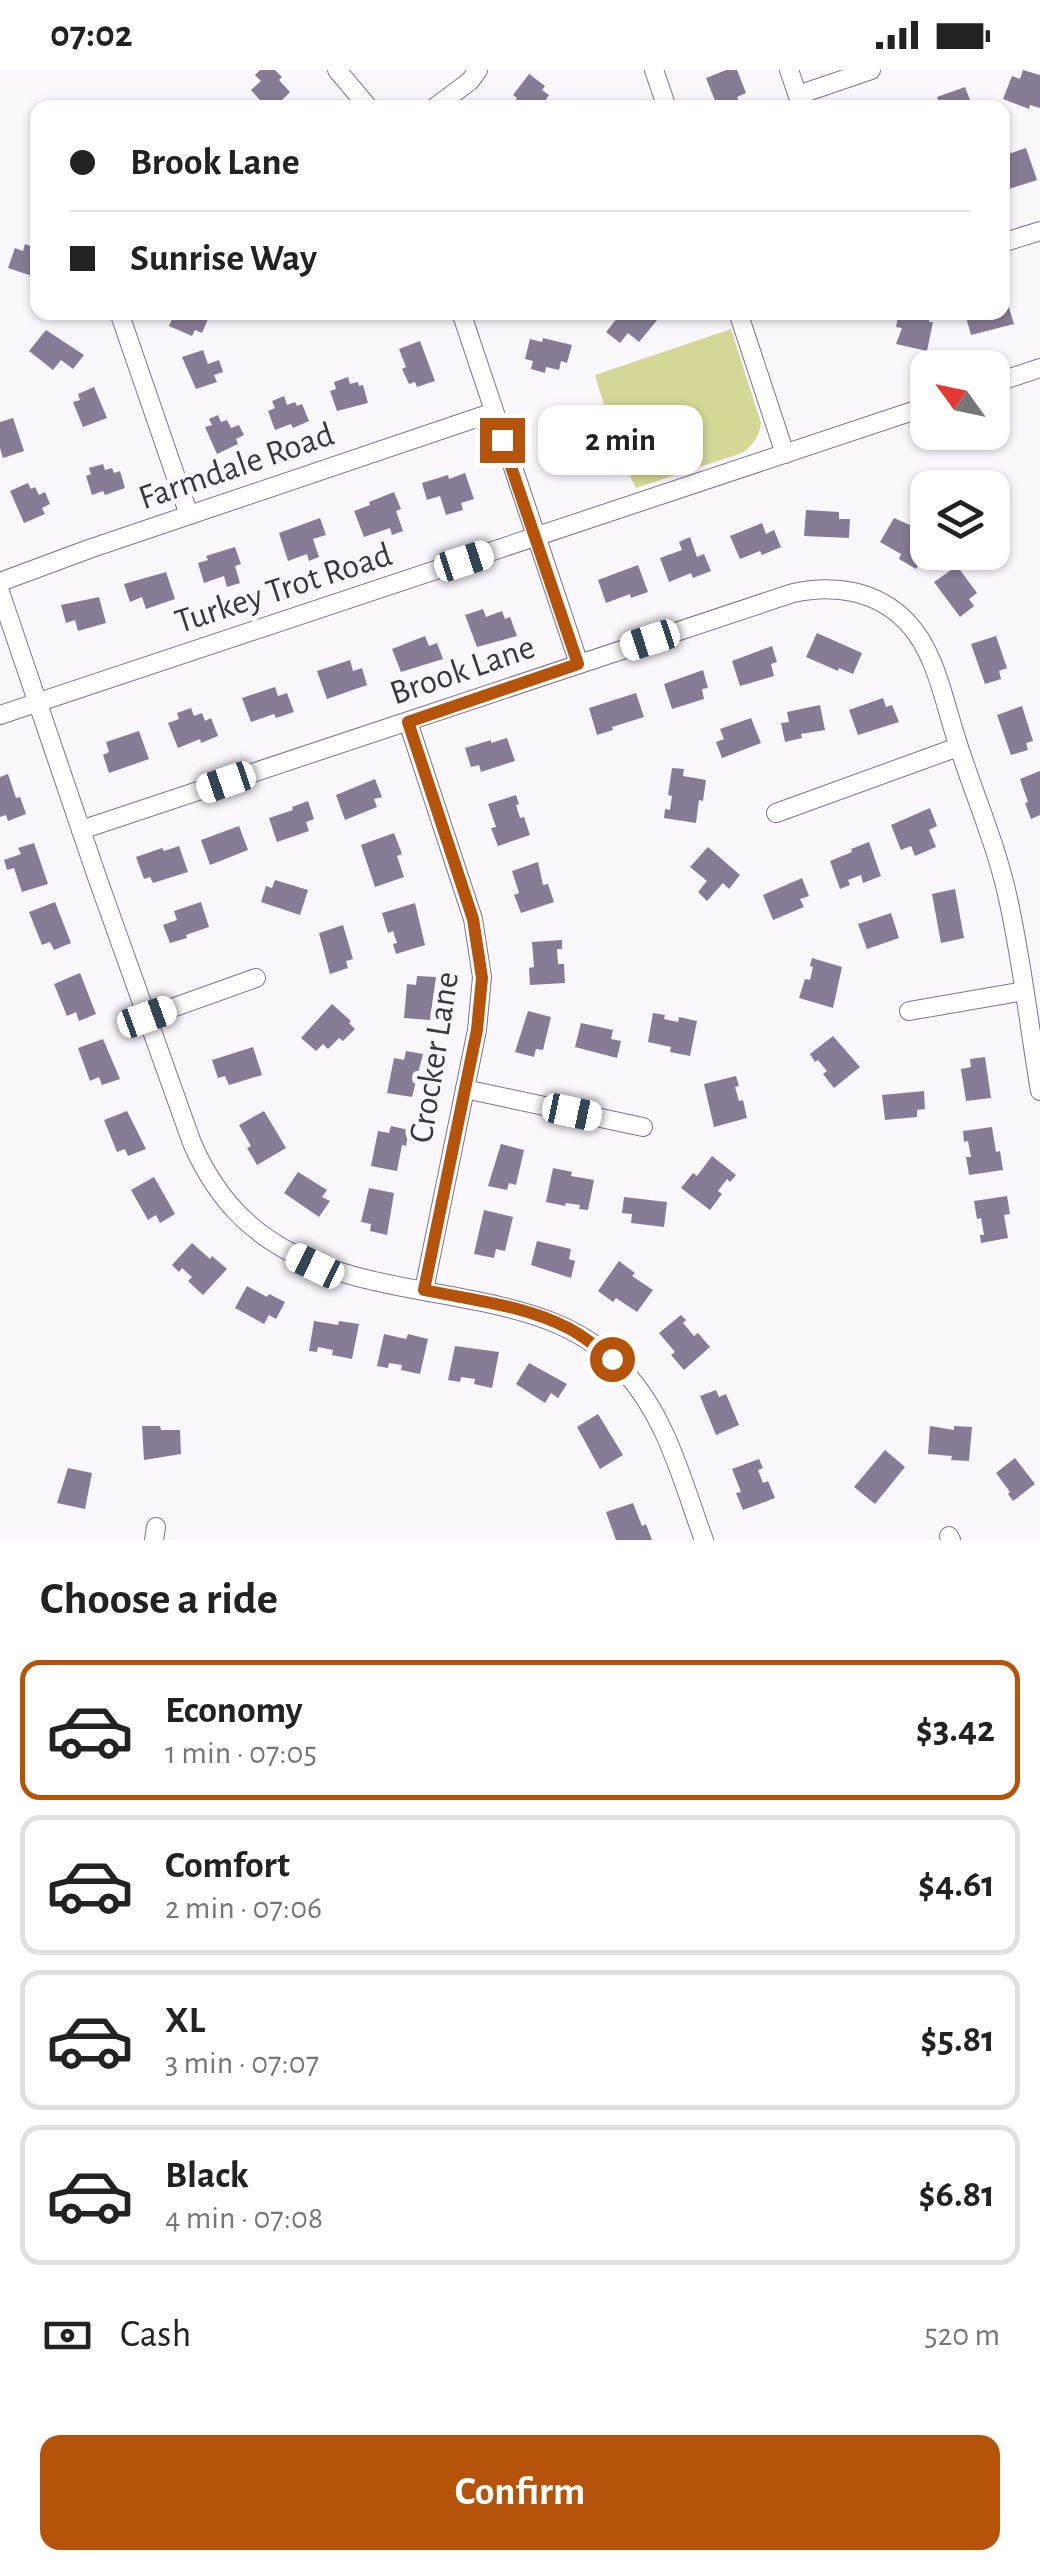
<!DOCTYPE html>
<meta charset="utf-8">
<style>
:root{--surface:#fff;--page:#f6f6f6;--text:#222;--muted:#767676;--line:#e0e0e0;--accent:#b45309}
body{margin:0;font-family:"Alegreya Sans",sans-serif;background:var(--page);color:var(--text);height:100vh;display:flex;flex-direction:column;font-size:38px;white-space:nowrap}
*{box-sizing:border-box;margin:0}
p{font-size:32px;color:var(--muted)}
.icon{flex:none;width:55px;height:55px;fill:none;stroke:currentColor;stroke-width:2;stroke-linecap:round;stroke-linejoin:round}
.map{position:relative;height:1470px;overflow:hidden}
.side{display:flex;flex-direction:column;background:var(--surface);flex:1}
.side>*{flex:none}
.hud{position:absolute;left:30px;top:30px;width:980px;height:220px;border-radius:20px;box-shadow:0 2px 8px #0004;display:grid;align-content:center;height:220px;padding:0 40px;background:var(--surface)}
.needle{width:65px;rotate:303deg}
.buttons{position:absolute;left:910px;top:280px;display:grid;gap:20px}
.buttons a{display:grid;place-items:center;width:100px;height:100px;border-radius:20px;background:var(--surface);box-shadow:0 2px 8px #0004;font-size:50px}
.end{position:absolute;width:45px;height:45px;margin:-22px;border:12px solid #b45309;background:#fff;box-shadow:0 0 0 5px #fff}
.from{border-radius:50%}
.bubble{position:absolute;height:70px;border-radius:20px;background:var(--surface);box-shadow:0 2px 8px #0004;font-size:32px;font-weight:700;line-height:70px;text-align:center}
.car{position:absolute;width:30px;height:60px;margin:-30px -15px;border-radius:12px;box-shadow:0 0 8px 2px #0007;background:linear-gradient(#fff 24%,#345 0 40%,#fff 0 76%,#345 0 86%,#fff 0)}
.hud b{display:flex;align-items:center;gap:35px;height:95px;font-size:38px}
.hud b+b{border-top:2px solid var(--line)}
.hud i{width:25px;height:25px;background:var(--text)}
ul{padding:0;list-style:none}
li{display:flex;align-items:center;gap:30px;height:140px;margin:0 20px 15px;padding:0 20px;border:5px solid var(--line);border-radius:20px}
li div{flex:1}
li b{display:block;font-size:38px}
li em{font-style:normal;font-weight:700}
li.on{border-color:var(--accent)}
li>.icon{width:90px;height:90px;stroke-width:1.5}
h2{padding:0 40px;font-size:45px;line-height:120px}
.pay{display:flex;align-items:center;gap:25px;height:110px;padding:0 40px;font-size:38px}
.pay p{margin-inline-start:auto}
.primary-button{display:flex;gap:20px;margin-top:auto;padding:20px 40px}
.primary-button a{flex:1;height:115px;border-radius:20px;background:var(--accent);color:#fff;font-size:40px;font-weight:700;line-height:115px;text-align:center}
.status{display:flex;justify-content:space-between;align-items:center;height:70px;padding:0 50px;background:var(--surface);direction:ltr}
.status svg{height:28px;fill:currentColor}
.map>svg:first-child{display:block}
.green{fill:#d5d797}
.building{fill:#867c95}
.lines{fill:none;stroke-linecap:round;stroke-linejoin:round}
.minor-casing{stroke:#7e748d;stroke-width:20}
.minor{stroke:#fff;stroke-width:18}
.route{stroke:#b45309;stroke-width:12}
.labels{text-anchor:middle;stroke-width:10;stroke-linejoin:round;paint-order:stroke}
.street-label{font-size:35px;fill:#3b3741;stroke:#faf7fd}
</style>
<div class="status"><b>07:02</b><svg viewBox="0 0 49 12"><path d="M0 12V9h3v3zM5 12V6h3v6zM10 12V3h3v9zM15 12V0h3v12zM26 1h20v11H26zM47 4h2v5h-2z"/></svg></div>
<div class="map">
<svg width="1040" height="1470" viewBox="0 0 1040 1470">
<rect width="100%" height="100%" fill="#faf7fd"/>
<!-- green -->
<path class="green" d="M 731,259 L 761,353 C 759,367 753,375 742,383 L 636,418 L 619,385 L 595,305 Z"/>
<!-- building -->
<g class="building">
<polygon points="260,0 275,0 282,7 279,10 290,22 274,38 267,38 251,20 261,11 255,5"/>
<polygon points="726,0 737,0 746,23 737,27 741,36 736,38 718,38 706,8"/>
<polygon points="1023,0 1040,5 1040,38 1030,35 1029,39 1003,29 1012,6 1020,9"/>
<polygon points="529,4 545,16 542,20 549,25 540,38 510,38 517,28 513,25"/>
<polygon points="965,17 973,38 941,38 937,27"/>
<polygon points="1026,78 1037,110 1009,119 1006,110 1002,112 1002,86"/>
<polygon points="25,174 38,179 38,208 8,198 15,178 23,181"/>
<polygon points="1002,215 1014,254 971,265 966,247 970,245 969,242 1002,242"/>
<polygon points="175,242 200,242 199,245 208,249 202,263 195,260 192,266 169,256"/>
<polygon points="622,242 627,245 628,242 651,242 658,249 639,272 628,263 620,273 606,262"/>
<polygon points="899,242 922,242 921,244 930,246 929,252 933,252 927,281 896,274 902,258 896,257"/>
<polygon points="46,260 84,285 73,299 61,290 53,300 29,281"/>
<polygon points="543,268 572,275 567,293 561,291 559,300 546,297 545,303 531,299 533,291 525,289 530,269 542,272"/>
<polygon points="420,271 435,311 417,317 415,312 409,314 402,299 406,297 399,279"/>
<polygon points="203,280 208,294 219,290 223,302 214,305 217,312 196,319 182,287"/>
<polygon points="348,307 350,314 358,312 359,316 363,315 368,333 337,341 330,321 336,319 334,312"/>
<polygon points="94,317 107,348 83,357 73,332 80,330 78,324"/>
<polygon points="284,326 287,335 295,332 297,336 302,334 309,351 293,358 291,354 275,360 268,341 275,338 272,331"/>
<polygon points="572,338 583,371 562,378 557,364 553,366 547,346"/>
<polygon points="218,345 221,352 227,350 231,358 239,355 244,365 236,369 238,374 217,384 205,357 212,355 209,349"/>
<polygon points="13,348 24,381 3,388 0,378 0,352"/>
<polygon points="103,394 105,400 112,398 114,403 120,401 125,418 105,425 103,421 92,425 86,406 91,404 89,398"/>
<polygon points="465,403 474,429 461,433 463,440 446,445 440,426 427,430 422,413 448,405 449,409"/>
<polygon points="28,413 31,419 35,417 39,425 45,422 50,434 42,438 45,444 24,453 10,421"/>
<polygon points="394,422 401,439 396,441 403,461 392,465 390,458 364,467 354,441 370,435 369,432"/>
<polygon points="806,440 839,442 839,449 850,449 849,468 804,466"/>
<polygon points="320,448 326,465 313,469 319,487 309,491 307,484 288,491 279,463"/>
<polygon points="894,448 928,463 928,478 916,499 899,489 901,484 880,472"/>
<polygon points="762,453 766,464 774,460 781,477 762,485 760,481 740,489 730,466"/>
<polygon points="690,467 697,487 704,484 711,501 693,508 691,503 669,512 660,488 682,480 679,472"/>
<polygon points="235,477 241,494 235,496 240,513 227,517 224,506 204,513 198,493 208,490 206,486"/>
<polygon points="638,495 648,522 631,528 630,524 606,533 598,510"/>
<polygon points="957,496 977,523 969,529 974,536 960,547 934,512"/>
<polygon points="166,502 175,529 146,539 142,527 130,532 124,514"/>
<polygon points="99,527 106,553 78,561 75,550 66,553 61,535"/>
<polygon points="483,539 486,547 502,541 505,549 510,547 517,566 477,577 465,545"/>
<polygon points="817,563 862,583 853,604 839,598 838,601 806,587"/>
<polygon points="425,566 429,576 437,573 443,589 401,602 392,579"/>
<polygon points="996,566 1007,598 999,601 1001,609 985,614 971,574"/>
<polygon points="772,576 777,592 771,594 774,606 740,616 732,591"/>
<polygon points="350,590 353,601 362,598 367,615 327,629 317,601"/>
<polygon points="703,600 708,618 702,619 704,629 672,639 664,614"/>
<polygon points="275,617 278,626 287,623 294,642 276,648 274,644 251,652 242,628"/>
<polygon points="636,623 644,647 612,657 613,660 597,665 589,638"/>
<polygon points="883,628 886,637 892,635 899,652 858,665 849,640"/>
<polygon points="820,635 825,660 801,664 802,668 785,672 781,653 789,652 787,642"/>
<polygon points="1022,636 1033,671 1026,673 1028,680 1011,685 997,645"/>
<polygon points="191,638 194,646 202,643 205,651 211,648 218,666 201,673 200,669 178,678 168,653 179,649 177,643"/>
<polygon points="751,648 761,673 722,688 716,672 724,669 720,659"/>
<polygon points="139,661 149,689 109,703 103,685 109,682 106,672"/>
<polygon points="507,668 515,691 481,702 479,695 471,697 465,678 491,670 491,673"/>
<polygon points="672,698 684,699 683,706 706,710 703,731 699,730 696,753 664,748 665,739 670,740 672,726 668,725"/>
<polygon points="1040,701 1040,745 1031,749 1025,733 1028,732 1020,709"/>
<polygon points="8,704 16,728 20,727 26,744 8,751 6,745 0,747 0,707"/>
<polygon points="375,709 382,727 374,729 377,737 345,750 336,725"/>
<polygon points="516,725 519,734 516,735 520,748 524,747 530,765 498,776 491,758 496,757 488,734"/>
<polygon points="308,731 314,749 306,752 309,761 277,772 269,748 293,740 292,737"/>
<polygon points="930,738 937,756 929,760 936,777 915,786 911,776 901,780 891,755"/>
<polygon points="239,756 248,780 210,795 201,770"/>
<polygon points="394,763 402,784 397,786 404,807 375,817 361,775"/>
<polygon points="869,772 881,806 863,813 861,805 848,810 850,815 840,819 830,791 852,782 851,779"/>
<polygon points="34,773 48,814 22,822 14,798 7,800 4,790 21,784 18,778"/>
<polygon points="179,776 188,802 153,813 150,807 144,809 136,787 162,778 164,781"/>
<polygon points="708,777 740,805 729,819 723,813 707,831 698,822 707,811 690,797"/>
<polygon points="538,792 543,815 548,814 554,832 521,843 514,825 519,823 512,801"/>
<polygon points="802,808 809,826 800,829 804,837 773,850 763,825"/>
<polygon points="275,810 308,820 300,845 261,832 266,816 272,818"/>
<polygon points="955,819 964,868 941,873 932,824"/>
<polygon points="55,832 71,873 54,880 50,872 42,875 29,842"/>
<polygon points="201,832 209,857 186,865 187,868 170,873 163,855 177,850 174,841"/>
<polygon points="415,833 425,875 396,884 393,874 397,873 393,861 388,863 382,843"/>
<polygon points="891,843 899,868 867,879 858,854"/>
<polygon points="343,855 353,889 346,891 348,898 330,904 319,863"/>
<polygon points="562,870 562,879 557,879 558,894 564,894 565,913 530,915 529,898 534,897 532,872"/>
<polygon points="812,888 842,897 833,938 799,928 805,909 810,910 813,897 810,896"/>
<polygon points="80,903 96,944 79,951 76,942 67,946 54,914"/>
<polygon points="417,906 436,907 430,950 404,948 407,914 416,915"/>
<polygon points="332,934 351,951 349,953 355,959 343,971 339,968 328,979 323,974 316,981 301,968"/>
<polygon points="528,941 551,947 543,980 536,979 534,987 515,982"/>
<polygon points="653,943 665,945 664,949 678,952 679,947 697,951 690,986 670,982 671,977 648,972"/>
<polygon points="581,953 613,960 611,969 621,971 617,988 575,977"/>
<polygon points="833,966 860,997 834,1018 823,1004 827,1001 818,990 815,992 810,984"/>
<polygon points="103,969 120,1009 102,1015 99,1007 90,1011 78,978"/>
<polygon points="253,977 262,1005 229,1015 225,1006 218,1008 212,990"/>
<polygon points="406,981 423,984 412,1027 387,1023 394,988 404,990"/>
<polygon points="985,987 991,1028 966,1031 961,999 971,997 970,989"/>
<polygon points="736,1006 739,1016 735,1017 739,1031 743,1030 747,1048 714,1057 704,1014"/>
<polygon points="924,1021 925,1039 917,1040 917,1047 885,1050 882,1025"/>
<polygon points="127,1041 146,1079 128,1086 125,1079 117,1082 104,1050"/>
<polygon points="264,1041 286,1078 257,1095 247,1078 251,1076 239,1055"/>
<polygon points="391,1056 409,1060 406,1076 402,1075 397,1101 371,1096 378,1061 389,1063"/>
<polygon points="992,1057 996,1082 1000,1081 1003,1100 969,1105 966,1087 971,1087 968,1071 964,1072 963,1061"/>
<polygon points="501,1074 524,1080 516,1115 509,1113 507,1120 488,1116"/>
<polygon points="712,1086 736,1105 730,1112 727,1109 718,1121 722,1124 710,1140 681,1118 693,1103 697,1106"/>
<polygon points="553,1098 572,1102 571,1106 594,1110 588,1140 579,1139 580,1135 566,1133 565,1136 546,1132"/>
<polygon points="298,1102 327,1120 322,1127 330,1131 319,1147 284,1123"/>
<polygon points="154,1107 175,1144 160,1153 156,1145 148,1150 131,1120"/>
<polygon points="369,1118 394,1123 387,1165 370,1161 371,1154 361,1152"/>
<polygon points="1007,1126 1010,1144 1004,1145 1008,1168 981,1173 980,1165 984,1165 981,1148 977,1149 974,1131"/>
<polygon points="624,1127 667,1132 664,1157 631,1153 632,1144 622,1143"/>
<polygon points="484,1140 513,1147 505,1181 496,1179 494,1188 474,1184"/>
<polygon points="537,1171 571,1179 569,1189 575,1191 571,1208 531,1195"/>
<polygon points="192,1173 210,1189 212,1186 227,1199 203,1225 188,1211 192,1207 182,1198 179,1202 172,1195"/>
<polygon points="619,1191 635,1203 632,1206 653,1220 637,1242 616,1228 613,1232 598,1221"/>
<polygon points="247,1216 267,1227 269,1224 285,1232 276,1249 269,1245 264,1254 235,1238"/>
<polygon points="681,1245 686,1250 683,1253 694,1266 698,1263 710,1277 684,1300 671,1285 675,1282 659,1263"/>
<polygon points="314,1251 338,1255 339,1251 359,1254 352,1289 332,1285 333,1280 318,1277 317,1282 309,1281"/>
<polygon points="384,1264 406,1269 408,1264 428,1269 420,1304 401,1300 402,1295 389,1293 388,1298 377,1296"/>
<polygon points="455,1276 499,1282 492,1318 474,1314 475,1309 461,1307 460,1312 448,1310"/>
<polygon points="529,1293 567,1314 558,1328 551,1323 545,1333 516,1314"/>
<polygon points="716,1320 719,1327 726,1324 739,1355 716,1365 700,1326"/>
<polygon points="598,1344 623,1385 600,1399 577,1357"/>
<polygon points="142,1356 160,1356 161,1360 180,1360 181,1384 144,1390"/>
<polygon points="930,1356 954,1360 954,1356 972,1357 969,1391 951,1390 952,1386 928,1384"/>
<polygon points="885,1380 905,1397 875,1434 854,1417"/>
<polygon points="1015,1388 1035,1414 1013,1431 1008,1424 1010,1422 996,1403"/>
<polygon points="759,1389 763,1398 758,1400 763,1413 768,1411 775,1428 743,1440 736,1423 741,1422 732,1399"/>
<polygon points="68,1398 92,1403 85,1439 57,1433"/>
<polygon points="633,1433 642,1456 646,1454 652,1470 616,1470 606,1442"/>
</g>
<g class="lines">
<defs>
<g id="minor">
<polyline points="337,0 369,38"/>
<polyline points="654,0 667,38"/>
<polyline points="789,0 802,38"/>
<polyline points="798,25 871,0"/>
<polyline points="434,38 470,11 478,0"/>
<polyline points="1002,173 1040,161"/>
<polyline points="119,242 189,445"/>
<polyline points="461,242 579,594"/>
<polyline points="738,242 785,384"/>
<polyline points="992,314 1040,298"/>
<polyline points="0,512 89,479 494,342"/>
<path d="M 0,522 L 97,807 L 192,1073 C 249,1204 359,1207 482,1232 C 535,1243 585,1258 623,1300 C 667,1347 682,1411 704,1470"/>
<polyline points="0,645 928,336"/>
<polyline points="408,652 473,849 482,907 477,960 424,1220"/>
<polyline points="776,743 958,677"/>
<path d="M 81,760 L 793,523 C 834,514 876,520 907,552 C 936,582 944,632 957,671 C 973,722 995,771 1007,824 C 1022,889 1029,956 1040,1021"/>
<polyline points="909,941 1024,921"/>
<polyline points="147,947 256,908"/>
<polyline points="465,1019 643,1057"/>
<polyline points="949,1466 951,1470"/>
<polyline points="154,1470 156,1457"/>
</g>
</defs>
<!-- minor casing -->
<use href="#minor" class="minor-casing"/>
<!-- minor -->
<use href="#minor" class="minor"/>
</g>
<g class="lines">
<!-- route -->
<path class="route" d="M 502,370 L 578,594 L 408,652 L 473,849 L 482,908 L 477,960 L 424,1220 C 471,1230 524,1235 568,1258 C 584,1266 598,1278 612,1289"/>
</g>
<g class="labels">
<!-- street labels -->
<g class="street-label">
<text transform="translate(236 395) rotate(-19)" y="12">Farmdale Road</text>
<text transform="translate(283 517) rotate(-18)" y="12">Turkey Trot Road</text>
<text transform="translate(462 599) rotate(-19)" y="12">Brook Lane</text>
<text transform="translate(433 987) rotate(-81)" y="12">Crocker Lane</text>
</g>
</g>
</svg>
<div class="buttons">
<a><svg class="needle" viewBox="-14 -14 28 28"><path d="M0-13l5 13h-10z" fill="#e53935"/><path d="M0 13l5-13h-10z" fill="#767676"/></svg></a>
<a><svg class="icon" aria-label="layers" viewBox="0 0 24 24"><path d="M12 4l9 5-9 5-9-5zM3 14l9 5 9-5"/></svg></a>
</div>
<i class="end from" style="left:612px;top:1289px"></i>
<i class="end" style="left:502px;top:370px"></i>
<div class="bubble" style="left:538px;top:335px;width:165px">2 min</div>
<i class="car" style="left:464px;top:491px;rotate:72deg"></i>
<i class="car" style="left:650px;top:570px;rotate:252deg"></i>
<i class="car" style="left:226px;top:712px;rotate:251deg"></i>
<i class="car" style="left:147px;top:947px;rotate:70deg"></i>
<i class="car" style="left:572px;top:1042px;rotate:102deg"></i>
<i class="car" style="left:315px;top:1196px;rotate:296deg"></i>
<div class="hud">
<b><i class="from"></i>Brook Lane</b>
<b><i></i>Sunrise Way</b>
</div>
</div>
<section class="side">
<h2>Choose a ride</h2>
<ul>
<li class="on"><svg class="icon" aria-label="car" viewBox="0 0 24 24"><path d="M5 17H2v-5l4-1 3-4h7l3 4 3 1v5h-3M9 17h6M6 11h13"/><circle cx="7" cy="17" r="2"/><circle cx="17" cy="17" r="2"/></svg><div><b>Economy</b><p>1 min · 07:05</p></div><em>$3.42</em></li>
<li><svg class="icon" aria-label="car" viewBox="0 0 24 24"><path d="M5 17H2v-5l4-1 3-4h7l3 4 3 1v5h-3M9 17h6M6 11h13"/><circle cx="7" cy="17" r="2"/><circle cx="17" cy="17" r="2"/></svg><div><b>Comfort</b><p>2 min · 07:06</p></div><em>$4.61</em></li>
<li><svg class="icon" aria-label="car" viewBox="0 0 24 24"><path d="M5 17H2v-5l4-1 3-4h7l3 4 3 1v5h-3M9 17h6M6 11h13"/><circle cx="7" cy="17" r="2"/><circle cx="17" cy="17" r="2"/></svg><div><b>XL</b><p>3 min · 07:07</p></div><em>$5.81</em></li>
<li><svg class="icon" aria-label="car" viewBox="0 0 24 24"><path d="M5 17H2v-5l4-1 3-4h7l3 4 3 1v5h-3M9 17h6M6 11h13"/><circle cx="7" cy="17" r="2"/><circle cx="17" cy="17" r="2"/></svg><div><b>Black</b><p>4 min · 07:08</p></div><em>$6.81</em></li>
</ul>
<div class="pay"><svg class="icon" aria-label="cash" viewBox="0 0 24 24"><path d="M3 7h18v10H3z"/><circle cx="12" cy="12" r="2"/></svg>Cash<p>520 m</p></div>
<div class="primary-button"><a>Confirm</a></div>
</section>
